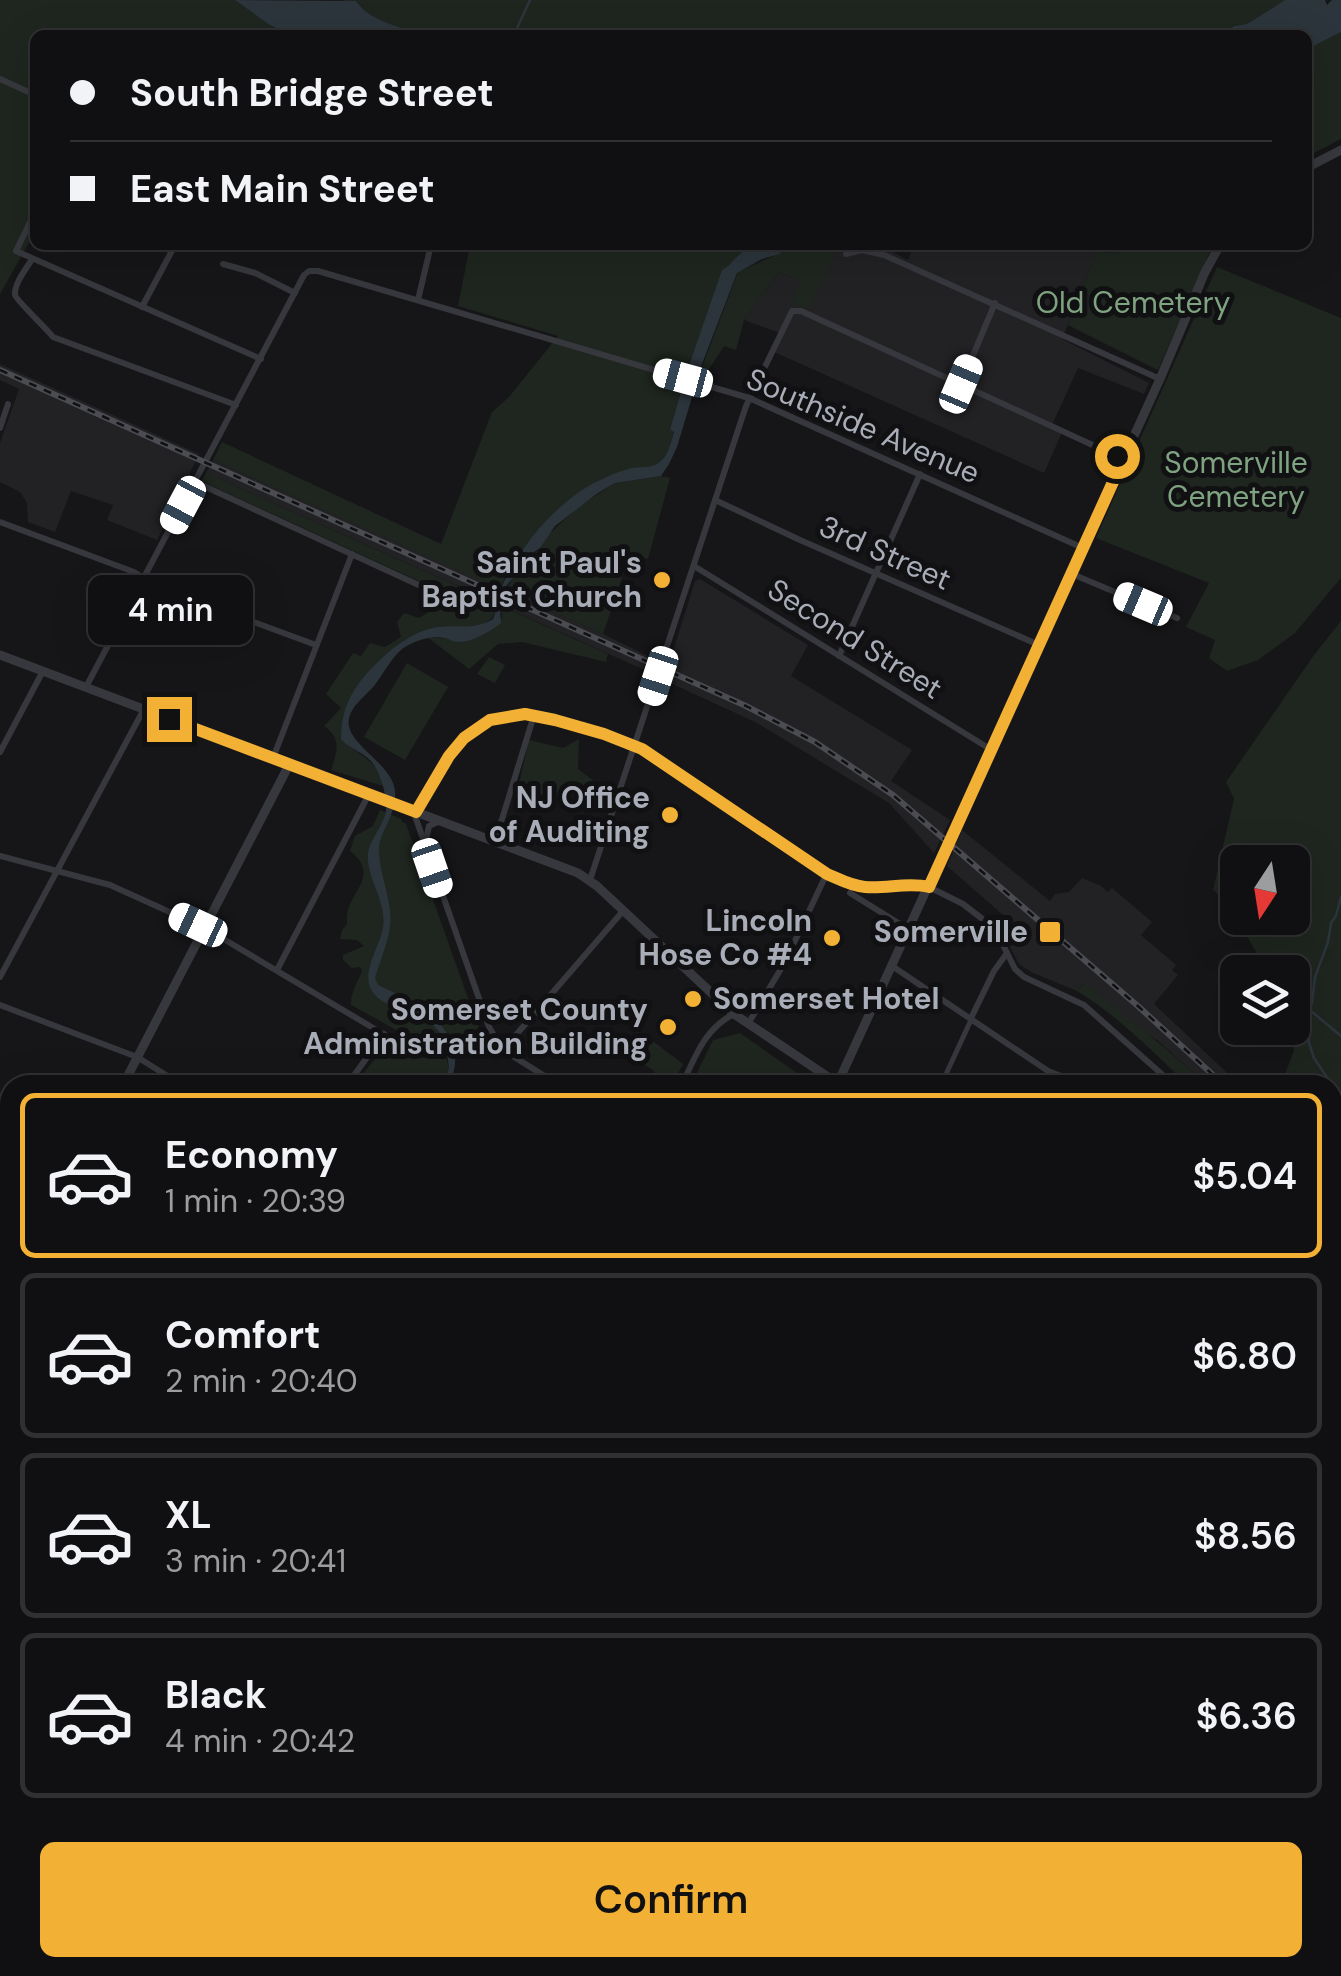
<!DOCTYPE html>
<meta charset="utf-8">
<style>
:root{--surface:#101012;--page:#19191b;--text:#f1f3f6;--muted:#9c9d9f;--line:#303032;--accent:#f2b134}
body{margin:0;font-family:"DM Sans",sans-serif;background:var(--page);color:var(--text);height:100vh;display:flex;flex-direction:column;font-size:38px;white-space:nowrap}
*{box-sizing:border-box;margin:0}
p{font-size:32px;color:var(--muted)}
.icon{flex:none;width:55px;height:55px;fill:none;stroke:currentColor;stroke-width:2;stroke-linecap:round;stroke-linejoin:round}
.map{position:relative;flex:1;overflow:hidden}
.side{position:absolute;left:0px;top:1075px;width:1342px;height:902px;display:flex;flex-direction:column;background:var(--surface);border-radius:30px 30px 0 0;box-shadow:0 10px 40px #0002,0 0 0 2px var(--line)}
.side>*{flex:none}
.top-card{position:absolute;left:30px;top:30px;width:1282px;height:220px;border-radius:15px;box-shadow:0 10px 40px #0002,0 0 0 2px var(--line);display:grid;align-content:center;height:220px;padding:0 40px;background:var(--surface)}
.needle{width:65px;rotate:192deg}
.tools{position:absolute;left:1220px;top:845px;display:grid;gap:20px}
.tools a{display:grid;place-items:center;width:90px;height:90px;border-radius:15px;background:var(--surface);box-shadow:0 10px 40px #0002,0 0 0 2px var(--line);font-size:50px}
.end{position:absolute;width:45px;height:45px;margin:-22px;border:12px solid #f2b134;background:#111;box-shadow:0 0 0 5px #111}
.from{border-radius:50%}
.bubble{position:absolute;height:70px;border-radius:15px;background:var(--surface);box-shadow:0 10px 40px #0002,0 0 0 2px var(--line);font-size:32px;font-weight:600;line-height:70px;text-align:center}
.car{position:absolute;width:30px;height:60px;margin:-30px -15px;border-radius:12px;box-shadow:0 0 8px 2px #0007;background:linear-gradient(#fff 24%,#345 0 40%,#fff 0 76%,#345 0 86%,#fff 0)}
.top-card b{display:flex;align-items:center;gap:35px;height:95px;font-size:38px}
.top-card b+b{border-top:2px solid var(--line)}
.top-card i{width:25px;height:25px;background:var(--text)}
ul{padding:18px 0 0;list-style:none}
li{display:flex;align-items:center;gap:30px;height:165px;margin:0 20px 15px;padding:0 20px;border:5px solid var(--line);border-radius:15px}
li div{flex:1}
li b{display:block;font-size:38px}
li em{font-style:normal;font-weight:600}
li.selected{border-color:var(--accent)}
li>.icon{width:90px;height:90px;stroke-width:1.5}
.button{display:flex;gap:20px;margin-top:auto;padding:20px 40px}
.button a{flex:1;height:115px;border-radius:15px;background:var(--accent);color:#111;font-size:40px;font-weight:600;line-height:115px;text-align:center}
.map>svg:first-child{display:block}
.built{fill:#222225}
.green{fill:#1e261f;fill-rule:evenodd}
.water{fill:#2c353c}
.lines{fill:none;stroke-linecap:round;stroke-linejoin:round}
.stream{stroke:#2c353c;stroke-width:2.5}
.pedestrian{stroke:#37383d;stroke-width:5}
.minor{stroke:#37383d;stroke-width:6}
.tertiary{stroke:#37383d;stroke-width:9}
.rail-casing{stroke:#4a4c52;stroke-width:6}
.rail{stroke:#111113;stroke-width:2.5;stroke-dasharray:8;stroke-linecap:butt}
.route{stroke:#f2b134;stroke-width:12}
.poi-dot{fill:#f2b134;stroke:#111113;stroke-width:4}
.labels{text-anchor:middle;stroke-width:10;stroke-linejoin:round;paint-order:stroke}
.park-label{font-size:30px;fill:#7fa381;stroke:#111113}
.street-label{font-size:30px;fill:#a8adb8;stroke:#111113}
.poi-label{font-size:30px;font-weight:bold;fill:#a8adb8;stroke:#111113;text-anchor:end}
</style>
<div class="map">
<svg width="1341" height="1976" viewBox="0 0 1341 1976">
<rect width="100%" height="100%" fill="#161618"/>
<!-- built -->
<g class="built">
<polygon points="859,245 879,245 908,260 914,245 1121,245 1122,253 1097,252 1062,339 1149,383 1144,394 1078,368 1052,425 1063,430 1044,473 772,351 780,333 744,320 779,272 801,281 835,251"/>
<polygon points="0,364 199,454 157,540 107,520 113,505 71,491 55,532 28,522 27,503 20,492 0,482 0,443 19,389 0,380"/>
<polygon points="213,460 603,634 654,659 649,672 206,473"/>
<polygon points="700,579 808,645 791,676 912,750 891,781 950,820 934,853 889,803 757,723 664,680 695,581"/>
<polygon points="962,830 1050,901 1055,894 1069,892 1082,878 1101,886 1108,892 1112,888 1152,922 1141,935 1176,965 1172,970 1178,975 1154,1004 1240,1085 1207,1085 1157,1040 1145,1033 1084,983 1077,991 1031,972 1019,964 1002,932 1011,922 947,866"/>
</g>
<!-- green -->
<g class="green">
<polygon points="0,0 235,0 268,24 290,35 35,35 35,232 0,294"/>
<path d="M 342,0 L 1285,0 L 1247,24 L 1234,26 L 1220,35 L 423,35 C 401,27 371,21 356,1 L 347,3 Z"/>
<polygon points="1341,32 1341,139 1308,156 1308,49"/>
<path d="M 470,245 L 769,245 L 722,271 L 687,371 L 670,428 L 674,431 C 671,440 669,453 663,460 C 649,475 603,478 584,489 C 556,506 511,559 500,589 L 213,460 L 222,442 L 441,544 L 492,412 L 509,397 L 558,336 L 458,306 Z"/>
<path d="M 790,245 L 859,245 L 835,251 L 809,310 L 791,302 L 801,281 L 779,272 L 744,320 L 736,350 L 724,346 L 704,377 L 699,375 L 738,272 C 755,263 774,258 790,245 Z"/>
<polygon points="1121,245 1213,245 1158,370 1068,325 1097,252 1121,253"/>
<polygon points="1217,267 1341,318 1341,578 1295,633 1258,660 1227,671 1209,658 1215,640 1186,627 1209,583 1096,538"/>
<path d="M 206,473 L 495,603 L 493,608 L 496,611 C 485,636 452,623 432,629 C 385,643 342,689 341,739 C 358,757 377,757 383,786 L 331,770 C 337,752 342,738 324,726 L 341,708 L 326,694 L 353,653 L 361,656 L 370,643 L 385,647 L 401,637 L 397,622 L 404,613 L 419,618 L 436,608 L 434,588 L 201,481 Z"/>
<polygon points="661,476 670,478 648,559 630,554 603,634 505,591 515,574 540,548 546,537 577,508 615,483"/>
<path d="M 501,606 L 608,654 L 606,662 L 522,642 L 498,644 L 469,669 L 427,637 C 457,639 480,646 502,618 Z"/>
<path d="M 1341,621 L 1341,1185 L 1333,1176 L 1332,1085 L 1281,1085 L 1294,1050 L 1288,1028 L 1292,1028 L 1292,972 L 1267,972 L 1230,905 L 1213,890 L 1234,799 L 1226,782 L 1314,655 ZM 1292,862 L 1292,918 L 1238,918 L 1238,862 Z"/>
<polygon points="489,657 505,665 495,683 477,674"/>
<polygon points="407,663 448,687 405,760 364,737"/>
<polygon points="579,739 578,769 595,782 592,801 565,794 561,800 518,788 529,740 563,748"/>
<path d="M 380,810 L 401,819 L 402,822 L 406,824 L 483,1040 L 481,1042 L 434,1044 L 411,1038 L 351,1005 C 350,994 358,981 362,971 L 360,967 L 352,968 L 343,960 L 343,955 L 364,946 L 357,940 L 340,939 L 342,930 L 347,924 C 343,893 384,878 350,851 L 355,836 L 373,826 Z"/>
<path d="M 1085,983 C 1126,1017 1168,1049 1207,1085 L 1188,1085 C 1153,1052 1118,1016 1077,991 Z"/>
<polygon points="638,1032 650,1045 654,1042 683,1064 672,1084 659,1078 653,1070 628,1055 626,1045"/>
<polygon points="740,1033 814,1085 691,1085 713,1040"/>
<path d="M 386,1045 C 406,1057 425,1059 447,1059 L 449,1071 L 445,1077 L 433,1085 L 354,1085 Z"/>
<polygon points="539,1968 620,1968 644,1976 536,1976"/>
</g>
<!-- water -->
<g class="water">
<path d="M 235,0 L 356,1 C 370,21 401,27 423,35 L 290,35 L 268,24 Z"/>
<polygon points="1285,0 1325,0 1327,5 1332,0 1341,0 1341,32 1308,49 1308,35 1220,35 1234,26 1247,24"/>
<path d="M 769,245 L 790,245 L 779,254 L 762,259 L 737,273 L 702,364 L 677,447 L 669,464 L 661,476 L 615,483 L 598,493 L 555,526 L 540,548 L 534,552 L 507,585 L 500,609 L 501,623 C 491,631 473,642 459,642 C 452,642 451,639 444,638 C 431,635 413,641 402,649 C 391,658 383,675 374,686 C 367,694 358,701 353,709 C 332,740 392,759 395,791 C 397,816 379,831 379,850 C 379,875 393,901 390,926 C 388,943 380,961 375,978 L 378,985 C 418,1004 474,1032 449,1085 L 437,1085 C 447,1077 450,1074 448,1060 C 447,1053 446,1044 443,1038 C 430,1009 380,1013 370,987 C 363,968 380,946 383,928 C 387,904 370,883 368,861 C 366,841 383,829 386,811 C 388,798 380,771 371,761 C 363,752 349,749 341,739 C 341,726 343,712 349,700 C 362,671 406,630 439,627 C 458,625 476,630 493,619 L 496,611 L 493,608 C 509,562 541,518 582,490 C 596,481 616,472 632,468 C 643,466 654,469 662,460 C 669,453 671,441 674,432 L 670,429 L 687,371 L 722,270 C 731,265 732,261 739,255 C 747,247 759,248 769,245 Z"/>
</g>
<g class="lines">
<!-- stream -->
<g class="stream">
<polyline points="514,35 530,0"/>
<polyline points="1311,1011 1341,1036"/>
<polyline points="1332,1085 1314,1058 1309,1043 1307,1020 1312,1003 1315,977 1328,942 1331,923 1336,916 1341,897"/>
<polyline points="1334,1087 1341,1098"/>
<polyline points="115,1976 120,1968"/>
</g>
<!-- pedestrian -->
<polyline class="pedestrian" points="941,1085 971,1020"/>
<!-- minor -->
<g class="minor">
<polyline points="0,79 35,95"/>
<polyline points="35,212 16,251 261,359"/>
<polyline points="846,254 862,250 884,255 1160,379"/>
<path d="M 32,259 C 27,268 14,283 15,295 C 16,300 47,329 53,337 L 236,405"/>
<polyline points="223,264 255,273 295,293"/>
<polyline points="418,300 431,245"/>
<polyline points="142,307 175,245"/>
<polyline points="961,384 995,303"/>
<polyline points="0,428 8,404"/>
<polyline points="195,482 436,593"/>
<polyline points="715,500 800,540 1039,645"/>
<polyline points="0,522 134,572 156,586 316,645"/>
<polyline points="694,566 990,749"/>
<polyline points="1072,574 1177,618"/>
<polyline points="839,656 920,474"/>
<polyline points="86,687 304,275 309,271 318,271 749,398 1083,548"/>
<polyline points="0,752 43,671"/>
<polyline points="273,758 352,554"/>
<polyline points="426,840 429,826 440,821"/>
<polyline points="495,842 534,715"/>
<polyline points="0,856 110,885 205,928 395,1041 410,1047 433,1051 503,1050 559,1085"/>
<polyline points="590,880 746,406 792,311 801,311 1123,459"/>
<polyline points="850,893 908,929"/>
<path d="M 623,911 L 503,1050 L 489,1027 L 415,816 C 427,787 459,733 489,721 C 500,716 514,713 526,714 C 557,715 616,735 643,750 C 707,786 767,831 827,873 L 844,882 L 865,888 L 919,884 L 929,887 L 963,904 L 989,924 L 998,935 L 1015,969 L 1024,977 L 1084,1005 L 1174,1085"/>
<polyline points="892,966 1048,1071 1064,1077"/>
<polyline points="277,970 369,794"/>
<polyline points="0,977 144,709"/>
<polyline points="0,1005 137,1057 182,1085"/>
<polyline points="971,1018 994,971 1007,953"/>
<polyline points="748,1024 785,962 827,873"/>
<polyline points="347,1085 384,1034"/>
<path d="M 682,1085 C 695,1057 705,1028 734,1014"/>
<polyline points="0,1127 10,1131"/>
<polyline points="1332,1239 1341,1247"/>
<polyline points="0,1319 10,1299"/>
<polyline points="0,1344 10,1350"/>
<polyline points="1332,1382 1341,1356"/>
<polyline points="0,1457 10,1463"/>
<polyline points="0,1569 10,1575"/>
<polyline points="1332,1616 1341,1622"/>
<polyline points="0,1683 10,1689"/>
<polyline points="0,1762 10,1768"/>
<polyline points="1332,1798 1341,1803"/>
<polyline points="0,1860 10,1864"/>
<polyline points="1332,1940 1341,1943"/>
<polyline points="0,1945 10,1948"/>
<polyline points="364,1968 381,1976"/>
<polyline points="642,1968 668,1976"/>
<polyline points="980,1968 996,1976"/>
<polyline points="1133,1968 1137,1976"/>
<polyline points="237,1976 241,1968"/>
<polyline points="786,1976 790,1968"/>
<polyline points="937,1976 941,1968"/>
</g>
<!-- tertiary -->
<g class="tertiary">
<polyline points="1308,167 1341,150"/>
<polyline points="0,655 578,873 597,886 734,1014 840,1085"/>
<polyline points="123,1085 290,763"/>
<polyline points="837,1085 1160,379 1205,272 1220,245"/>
<polyline points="0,1243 10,1246"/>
<polyline points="1332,1382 1341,1383"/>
<polyline points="1332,1429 1341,1439"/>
<polyline points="1332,1661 1341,1633"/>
<polyline points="451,1976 454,1968"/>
<polyline points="1238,1976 1240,1968"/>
</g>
<defs>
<g id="rail">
<polyline points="0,370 746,706 815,742 893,795 1139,1007 1224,1085"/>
<polyline points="1332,1196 1341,1204"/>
</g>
</defs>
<!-- rail casing -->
<use href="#rail" class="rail-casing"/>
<!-- rail -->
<use href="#rail" class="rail"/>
</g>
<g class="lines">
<!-- route -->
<path class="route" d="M 169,719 L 416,812 L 449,756 L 464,738 L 490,720 L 525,714 L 555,720 L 604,734 L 642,749 L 827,874 C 839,879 851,886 865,887 C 887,889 907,882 929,887 L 1123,460 L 1117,456"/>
</g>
<!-- markers -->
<g class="poi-dot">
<circle cx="662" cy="580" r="10"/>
<circle cx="670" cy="815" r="10"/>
<rect x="1038" y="920" width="24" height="24" rx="5"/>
<circle cx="832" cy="938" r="10"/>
<circle cx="693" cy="999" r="10"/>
<circle cx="668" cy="1027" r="10"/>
</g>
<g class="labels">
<!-- park labels -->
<g class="park-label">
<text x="1133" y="313">Old Cemetery</text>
<text x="1236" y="473">Somerville<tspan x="1236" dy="34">Cemetery</tspan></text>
</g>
<!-- street labels -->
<g class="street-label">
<text transform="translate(863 426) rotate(23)" y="10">Southside Avenue</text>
<text transform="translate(885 553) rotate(24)" y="10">3rd Street</text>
<text transform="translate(855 639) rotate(32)" y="10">Second Street</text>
</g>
<!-- poi labels -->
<g class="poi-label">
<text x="642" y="573">Saint Paul's<tspan x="642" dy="34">Baptist Church</tspan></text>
<text x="650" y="808">NJ Office<tspan x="650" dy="34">of Auditing</tspan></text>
<text x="812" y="931">Lincoln<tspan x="812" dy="34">Hose Co #4</tspan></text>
<text x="1028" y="942">Somerville</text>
<text x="713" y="1009" text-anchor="start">Somerset Hotel</text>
<text x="648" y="1020">Somerset County<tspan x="648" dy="34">Administration Building</tspan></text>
</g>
</g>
</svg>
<div class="tools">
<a><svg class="needle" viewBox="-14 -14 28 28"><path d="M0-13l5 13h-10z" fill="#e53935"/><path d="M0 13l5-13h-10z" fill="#9c9d9f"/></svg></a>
<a><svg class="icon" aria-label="layers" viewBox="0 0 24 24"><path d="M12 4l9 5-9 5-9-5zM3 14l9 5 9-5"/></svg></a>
</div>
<i class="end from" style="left:1117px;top:456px"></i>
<i class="end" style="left:169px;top:719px"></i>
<div class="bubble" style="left:88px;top:575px;width:165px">4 min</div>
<i class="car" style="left:683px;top:378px;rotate:285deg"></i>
<i class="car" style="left:961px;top:384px;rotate:23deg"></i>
<i class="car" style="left:183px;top:505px;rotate:208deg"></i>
<i class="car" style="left:1143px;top:604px;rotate:293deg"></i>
<i class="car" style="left:658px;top:676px;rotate:198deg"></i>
<i class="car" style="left:432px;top:868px;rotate:161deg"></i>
<i class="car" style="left:198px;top:925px;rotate:295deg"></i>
<div class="top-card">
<b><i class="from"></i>South Bridge Street</b>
<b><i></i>East Main Street</b>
</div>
<section class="side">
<ul>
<li class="selected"><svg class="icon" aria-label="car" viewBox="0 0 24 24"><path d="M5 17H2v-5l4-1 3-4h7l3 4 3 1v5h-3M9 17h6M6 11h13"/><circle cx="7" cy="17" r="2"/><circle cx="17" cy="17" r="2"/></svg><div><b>Economy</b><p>1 min · 20:39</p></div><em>$5.04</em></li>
<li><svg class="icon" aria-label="car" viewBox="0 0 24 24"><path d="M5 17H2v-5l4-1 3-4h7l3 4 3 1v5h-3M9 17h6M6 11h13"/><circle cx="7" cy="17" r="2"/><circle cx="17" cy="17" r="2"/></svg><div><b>Comfort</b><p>2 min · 20:40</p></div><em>$6.80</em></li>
<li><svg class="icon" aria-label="car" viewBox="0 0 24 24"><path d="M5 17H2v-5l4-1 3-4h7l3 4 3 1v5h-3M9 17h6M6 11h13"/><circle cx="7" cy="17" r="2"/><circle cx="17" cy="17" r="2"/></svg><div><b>XL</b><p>3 min · 20:41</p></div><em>$8.56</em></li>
<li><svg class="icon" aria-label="car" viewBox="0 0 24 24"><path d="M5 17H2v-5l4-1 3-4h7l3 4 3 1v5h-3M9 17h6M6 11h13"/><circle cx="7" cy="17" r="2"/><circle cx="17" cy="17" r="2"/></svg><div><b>Black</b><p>4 min · 20:42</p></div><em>$6.36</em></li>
</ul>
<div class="button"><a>Confirm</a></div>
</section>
</div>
